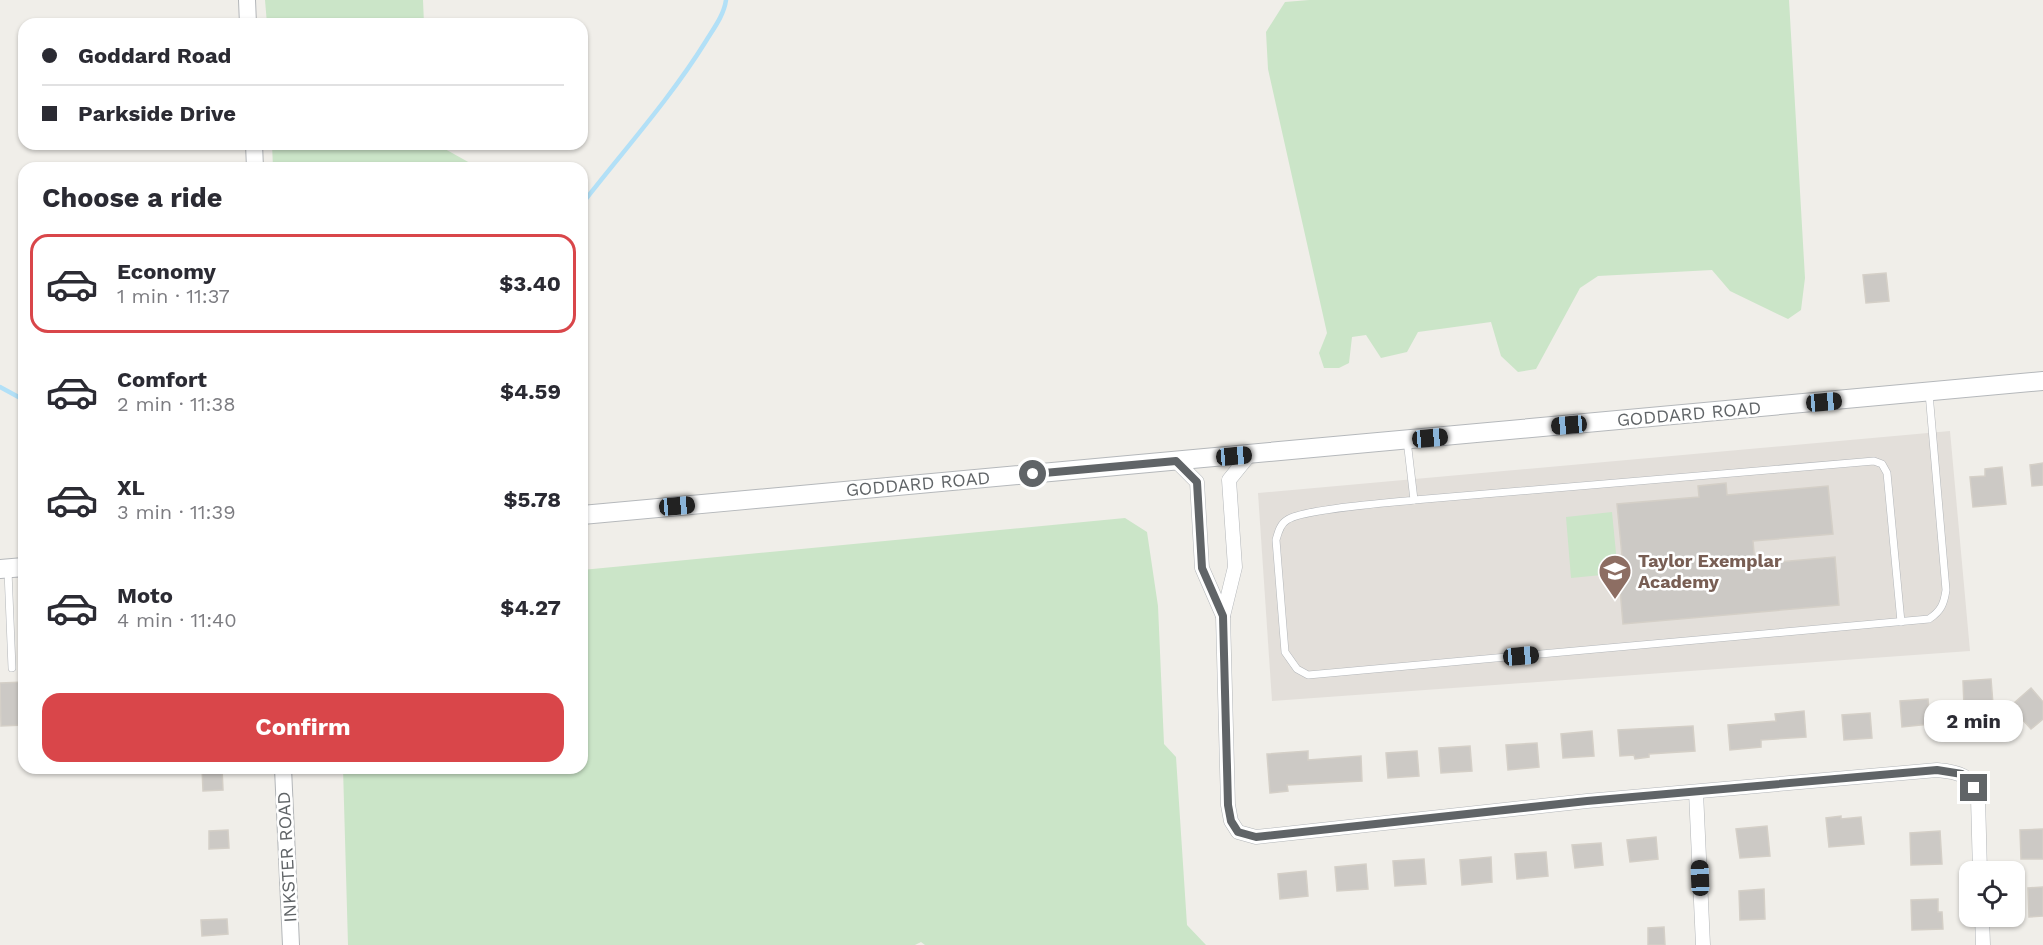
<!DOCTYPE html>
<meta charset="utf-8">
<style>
:root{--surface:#fff;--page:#f2f2f3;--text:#2b2b33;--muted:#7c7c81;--line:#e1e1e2;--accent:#d9464a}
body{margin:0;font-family:"Work Sans",sans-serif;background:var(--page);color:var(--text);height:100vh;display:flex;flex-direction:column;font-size:22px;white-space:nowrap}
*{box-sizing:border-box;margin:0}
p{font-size:20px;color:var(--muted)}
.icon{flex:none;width:33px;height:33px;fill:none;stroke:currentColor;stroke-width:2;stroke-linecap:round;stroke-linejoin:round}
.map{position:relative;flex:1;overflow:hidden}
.details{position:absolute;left:18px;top:162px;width:570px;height:612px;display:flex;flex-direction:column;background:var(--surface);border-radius:18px;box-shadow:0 2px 4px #0004}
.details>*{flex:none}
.hud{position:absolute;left:18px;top:18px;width:570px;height:132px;border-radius:18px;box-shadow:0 2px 4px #0004;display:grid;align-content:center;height:132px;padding:0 24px;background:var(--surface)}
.fabs{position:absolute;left:1959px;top:861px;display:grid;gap:12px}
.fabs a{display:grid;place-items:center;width:66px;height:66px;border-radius:12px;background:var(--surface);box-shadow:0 2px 4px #0004;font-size:30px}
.end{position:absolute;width:27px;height:27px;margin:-14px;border:8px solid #606467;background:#fff;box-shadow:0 0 0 3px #fff}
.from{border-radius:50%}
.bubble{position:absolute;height:42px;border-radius:18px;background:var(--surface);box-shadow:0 2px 4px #0004;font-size:20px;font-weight:700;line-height:42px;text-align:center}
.car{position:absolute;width:18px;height:36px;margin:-18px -9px;border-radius:8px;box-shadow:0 0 4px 2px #0007;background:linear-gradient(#222 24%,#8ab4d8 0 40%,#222 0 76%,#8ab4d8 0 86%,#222 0)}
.hud b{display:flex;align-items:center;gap:21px;height:57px;font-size:22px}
.hud b+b{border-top:2px solid var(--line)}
.hud i{width:15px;height:15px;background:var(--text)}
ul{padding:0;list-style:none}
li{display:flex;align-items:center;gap:18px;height:99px;margin:0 12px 9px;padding:0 12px;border:3px solid transparent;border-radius:18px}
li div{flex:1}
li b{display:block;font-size:22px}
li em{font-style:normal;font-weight:700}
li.selected{border-color:var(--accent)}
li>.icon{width:54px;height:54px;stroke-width:1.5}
h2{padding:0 24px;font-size:27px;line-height:72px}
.cta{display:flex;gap:12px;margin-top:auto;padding:12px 24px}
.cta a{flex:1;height:69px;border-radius:18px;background:var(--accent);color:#fff;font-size:24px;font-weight:700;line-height:69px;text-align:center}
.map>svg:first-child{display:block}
.education{fill:#e3dfda}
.green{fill:#cbe5c8}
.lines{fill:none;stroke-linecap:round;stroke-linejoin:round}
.stream{stroke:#b2e0f7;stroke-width:4.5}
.building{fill:#ccc9c5;stroke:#d4cfc7;stroke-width:1.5}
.service-casing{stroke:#b3b6b9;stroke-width:8}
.minor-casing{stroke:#b3b6b9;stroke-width:15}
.tertiary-casing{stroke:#b3b6b9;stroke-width:18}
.secondary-casing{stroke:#b5b8bb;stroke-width:20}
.service{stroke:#fff;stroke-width:7}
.minor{stroke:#fff;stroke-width:14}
.tertiary{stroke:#fff;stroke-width:16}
.secondary{stroke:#fff;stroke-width:18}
.route{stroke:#606467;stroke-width:8}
.labels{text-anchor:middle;stroke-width:5;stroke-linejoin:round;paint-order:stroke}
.street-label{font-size:18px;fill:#606467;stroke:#fff}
.education-label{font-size:18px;font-weight:bold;fill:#785e54;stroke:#fff;text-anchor:start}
</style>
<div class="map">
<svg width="2043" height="945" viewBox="0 0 2043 945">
<rect width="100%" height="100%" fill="#f0eee9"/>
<!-- education -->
<polygon class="education" points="1950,431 1970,651 1272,701 1258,493"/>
<!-- green -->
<g class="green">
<polygon points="265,0 423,0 424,24 267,24"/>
<polygon points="1309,0 1789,0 1805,278 1801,310 1788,319 1730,291 1712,270 1598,276 1580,288 1536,369 1518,372 1501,356 1491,322 1418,332 1407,352 1381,358 1366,335 1352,337 1349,363 1339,368 1324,368 1319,353 1327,333 1268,69 1266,32 1285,2"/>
<polygon points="272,144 436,144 479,168 273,168"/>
<polygon points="1612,512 1616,553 1612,574 1571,578 1566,517"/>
<polygon points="1125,518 1147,532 1158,606 1164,744 1176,757 1187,925 1206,945 925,945 921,942 915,945 348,945 343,768 582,768 582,570"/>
</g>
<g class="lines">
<!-- stream -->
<g class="stream">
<path d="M 582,204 C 624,150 670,99 706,41 C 714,28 724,15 726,0"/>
<polyline points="0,387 24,400"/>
</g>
</g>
<!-- building -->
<g class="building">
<polygon points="1886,273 1889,301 1866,303 1863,275"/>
<polygon points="2043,463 2043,485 2032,486 2030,465"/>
<polygon points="2002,467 2006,504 1973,507 1970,477 1985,476 1985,469"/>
<polygon points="1726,483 1727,495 1828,486 1833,534 1753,541 1755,564 1835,557 1839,605 1623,624 1619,577 1624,576 1617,504 1699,497 1698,486"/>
<polygon points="1991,679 1993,704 1964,707 1963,681"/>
<polygon points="24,682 24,725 1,726 0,683"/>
<polygon points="2031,688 2043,702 2043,719 2031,729 2021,718 2017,722 2006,710"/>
<polygon points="1928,699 1930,724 1902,727 1900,701"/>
<polygon points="1804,711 1806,737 1761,740 1761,747 1730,750 1728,725 1776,721 1775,714"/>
<polygon points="1870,713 1872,738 1844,740 1842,715"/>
<polygon points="1693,726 1695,751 1649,754 1649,757 1635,759 1634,755 1620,756 1618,730"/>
<polygon points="1592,731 1594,756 1563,758 1561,734"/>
<polygon points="1537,743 1539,767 1508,770 1506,745"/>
<polygon points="1470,746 1472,771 1441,773 1439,748"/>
<polygon points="1308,751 1308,760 1361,756 1362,781 1287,785 1288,791 1270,793 1267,754"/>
<polygon points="1417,751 1419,776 1388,778 1386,753"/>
<polygon points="202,768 222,768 223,790 203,791"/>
<polygon points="1841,816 1841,819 1861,817 1864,844 1829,847 1826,818"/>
<polygon points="1767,826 1770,856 1740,858 1736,829"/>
<polygon points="2043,829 2043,859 2021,859 2020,830"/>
<polygon points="228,830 229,848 209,849 209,831"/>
<polygon points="1940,831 1942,864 1911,865 1910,833"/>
<polygon points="1656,837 1658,859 1630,862 1627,840"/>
<polygon points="1601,843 1603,865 1575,868 1572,845"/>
<polygon points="1546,852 1548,876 1517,879 1515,854"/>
<polygon points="1491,857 1492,882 1462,885 1460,860"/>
<polygon points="1424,859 1426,884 1395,886 1393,861"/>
<polygon points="1366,864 1368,889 1337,891 1335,867"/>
<polygon points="1306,871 1308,896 1280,899 1278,874"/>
<polygon points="2043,887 2043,916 2029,917 2028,888"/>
<polygon points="1764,889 1765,919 1740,920 1739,891"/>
<polygon points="1938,899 1938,912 1942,912 1943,929 1912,930 1911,900"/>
<polygon points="227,919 228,934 202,936 201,920"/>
<polygon points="1664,927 1665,945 1648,945 1648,928"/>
</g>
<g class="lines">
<defs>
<g id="service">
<path d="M 1407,440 L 1414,500 C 1390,503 1302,509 1287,520 C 1280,524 1278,533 1276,540 L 1285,652 L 1297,669 L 1308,675 L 1929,619 C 1941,611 1944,604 1946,590 L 1929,393"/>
<polyline points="1414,500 1874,461 1882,464 1887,473 1901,622"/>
<polyline points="8,571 12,668"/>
</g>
<g id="minor">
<path d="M 1250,454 L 1229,480 L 1235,567 L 1223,616 L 1228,805 L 1231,821 L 1238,832 L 1256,837 L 1587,801 L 1937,770 C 1960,772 1971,775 1978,798 L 1980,872"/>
<polyline points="1176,461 1197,482 1202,568 1223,616"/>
<polyline points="1696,792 1703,945"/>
<polyline points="1982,916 1983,945"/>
</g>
<g id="tertiary">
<polyline points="247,0 248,24"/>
<polyline points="254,144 255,168"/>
<polyline points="283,768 291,945"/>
</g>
<g id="secondary">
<polyline points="582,515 2043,381"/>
<polyline points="0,569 24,567"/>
</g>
</defs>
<!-- service casing -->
<use href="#service" class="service-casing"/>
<!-- minor casing -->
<use href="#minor" class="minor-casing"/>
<!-- tertiary casing -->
<use href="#tertiary" class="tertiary-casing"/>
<!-- secondary casing -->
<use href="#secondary" class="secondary-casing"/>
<!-- service -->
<use href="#service" class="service"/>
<!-- minor -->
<use href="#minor" class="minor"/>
<!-- tertiary -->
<use href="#tertiary" class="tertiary"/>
<!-- secondary -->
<use href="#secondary" class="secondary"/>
</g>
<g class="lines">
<!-- route -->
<polyline class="route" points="1033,474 1176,461 1197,482 1202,568 1223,616 1228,805 1231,821 1238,832 1256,837 1587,801 1937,770 1962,774 1974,788"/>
</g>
<!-- icons -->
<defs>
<symbol id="school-pin" viewBox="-11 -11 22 30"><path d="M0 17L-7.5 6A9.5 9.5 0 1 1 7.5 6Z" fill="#8d6e63" stroke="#fff"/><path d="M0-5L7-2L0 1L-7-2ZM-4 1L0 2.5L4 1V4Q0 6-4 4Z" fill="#fff"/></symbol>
</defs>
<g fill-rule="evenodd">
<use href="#school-pin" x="1596" y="552" width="38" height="52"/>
</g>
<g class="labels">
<!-- street labels -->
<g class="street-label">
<text transform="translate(1689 414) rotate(-5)" y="6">GODDARD ROAD</text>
<text transform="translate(918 484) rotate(-5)" y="6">GODDARD ROAD</text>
<text transform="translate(287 857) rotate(-93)" y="6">INKSTER ROAD</text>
</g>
<!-- education labels -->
<g class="education-label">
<text x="1638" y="567">Taylor Exemplar<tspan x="1638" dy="21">Academy</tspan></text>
</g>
</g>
</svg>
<div class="fabs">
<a><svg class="icon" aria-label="locate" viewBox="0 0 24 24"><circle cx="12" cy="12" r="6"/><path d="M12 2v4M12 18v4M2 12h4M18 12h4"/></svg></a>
</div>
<i class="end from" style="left:1033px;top:474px"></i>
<i class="end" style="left:1974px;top:788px"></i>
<div class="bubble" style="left:1924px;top:700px;width:99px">2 min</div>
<i class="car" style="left:1824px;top:402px;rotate:85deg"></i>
<i class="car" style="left:1569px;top:425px;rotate:265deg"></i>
<i class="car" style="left:1430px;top:438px;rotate:85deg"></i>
<i class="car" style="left:1234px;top:456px;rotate:85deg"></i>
<i class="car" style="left:677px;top:506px;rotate:85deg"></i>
<i class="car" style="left:1521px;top:656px;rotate:85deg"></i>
<i class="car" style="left:1700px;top:878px;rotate:358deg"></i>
<div class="hud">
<b><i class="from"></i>Goddard Road</b>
<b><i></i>Parkside Drive</b>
</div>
<section class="details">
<h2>Choose a ride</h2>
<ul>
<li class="selected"><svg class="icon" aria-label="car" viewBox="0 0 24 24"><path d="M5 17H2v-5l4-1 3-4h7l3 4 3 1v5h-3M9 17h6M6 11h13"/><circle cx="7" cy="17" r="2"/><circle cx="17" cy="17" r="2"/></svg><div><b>Economy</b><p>1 min · 11:37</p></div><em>$3.40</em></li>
<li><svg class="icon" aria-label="car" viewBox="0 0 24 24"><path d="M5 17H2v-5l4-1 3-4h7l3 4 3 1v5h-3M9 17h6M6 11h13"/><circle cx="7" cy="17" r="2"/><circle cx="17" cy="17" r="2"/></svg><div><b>Comfort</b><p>2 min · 11:38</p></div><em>$4.59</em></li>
<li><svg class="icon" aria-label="car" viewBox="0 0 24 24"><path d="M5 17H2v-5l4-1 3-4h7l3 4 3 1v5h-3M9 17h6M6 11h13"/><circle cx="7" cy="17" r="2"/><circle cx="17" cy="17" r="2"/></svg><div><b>XL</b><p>3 min · 11:39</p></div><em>$5.78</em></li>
<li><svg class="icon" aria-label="car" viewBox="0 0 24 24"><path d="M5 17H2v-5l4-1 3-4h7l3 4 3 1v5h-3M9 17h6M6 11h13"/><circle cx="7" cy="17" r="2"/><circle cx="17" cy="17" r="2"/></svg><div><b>Moto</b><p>4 min · 11:40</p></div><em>$4.27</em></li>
</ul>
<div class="cta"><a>Confirm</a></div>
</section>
</div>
